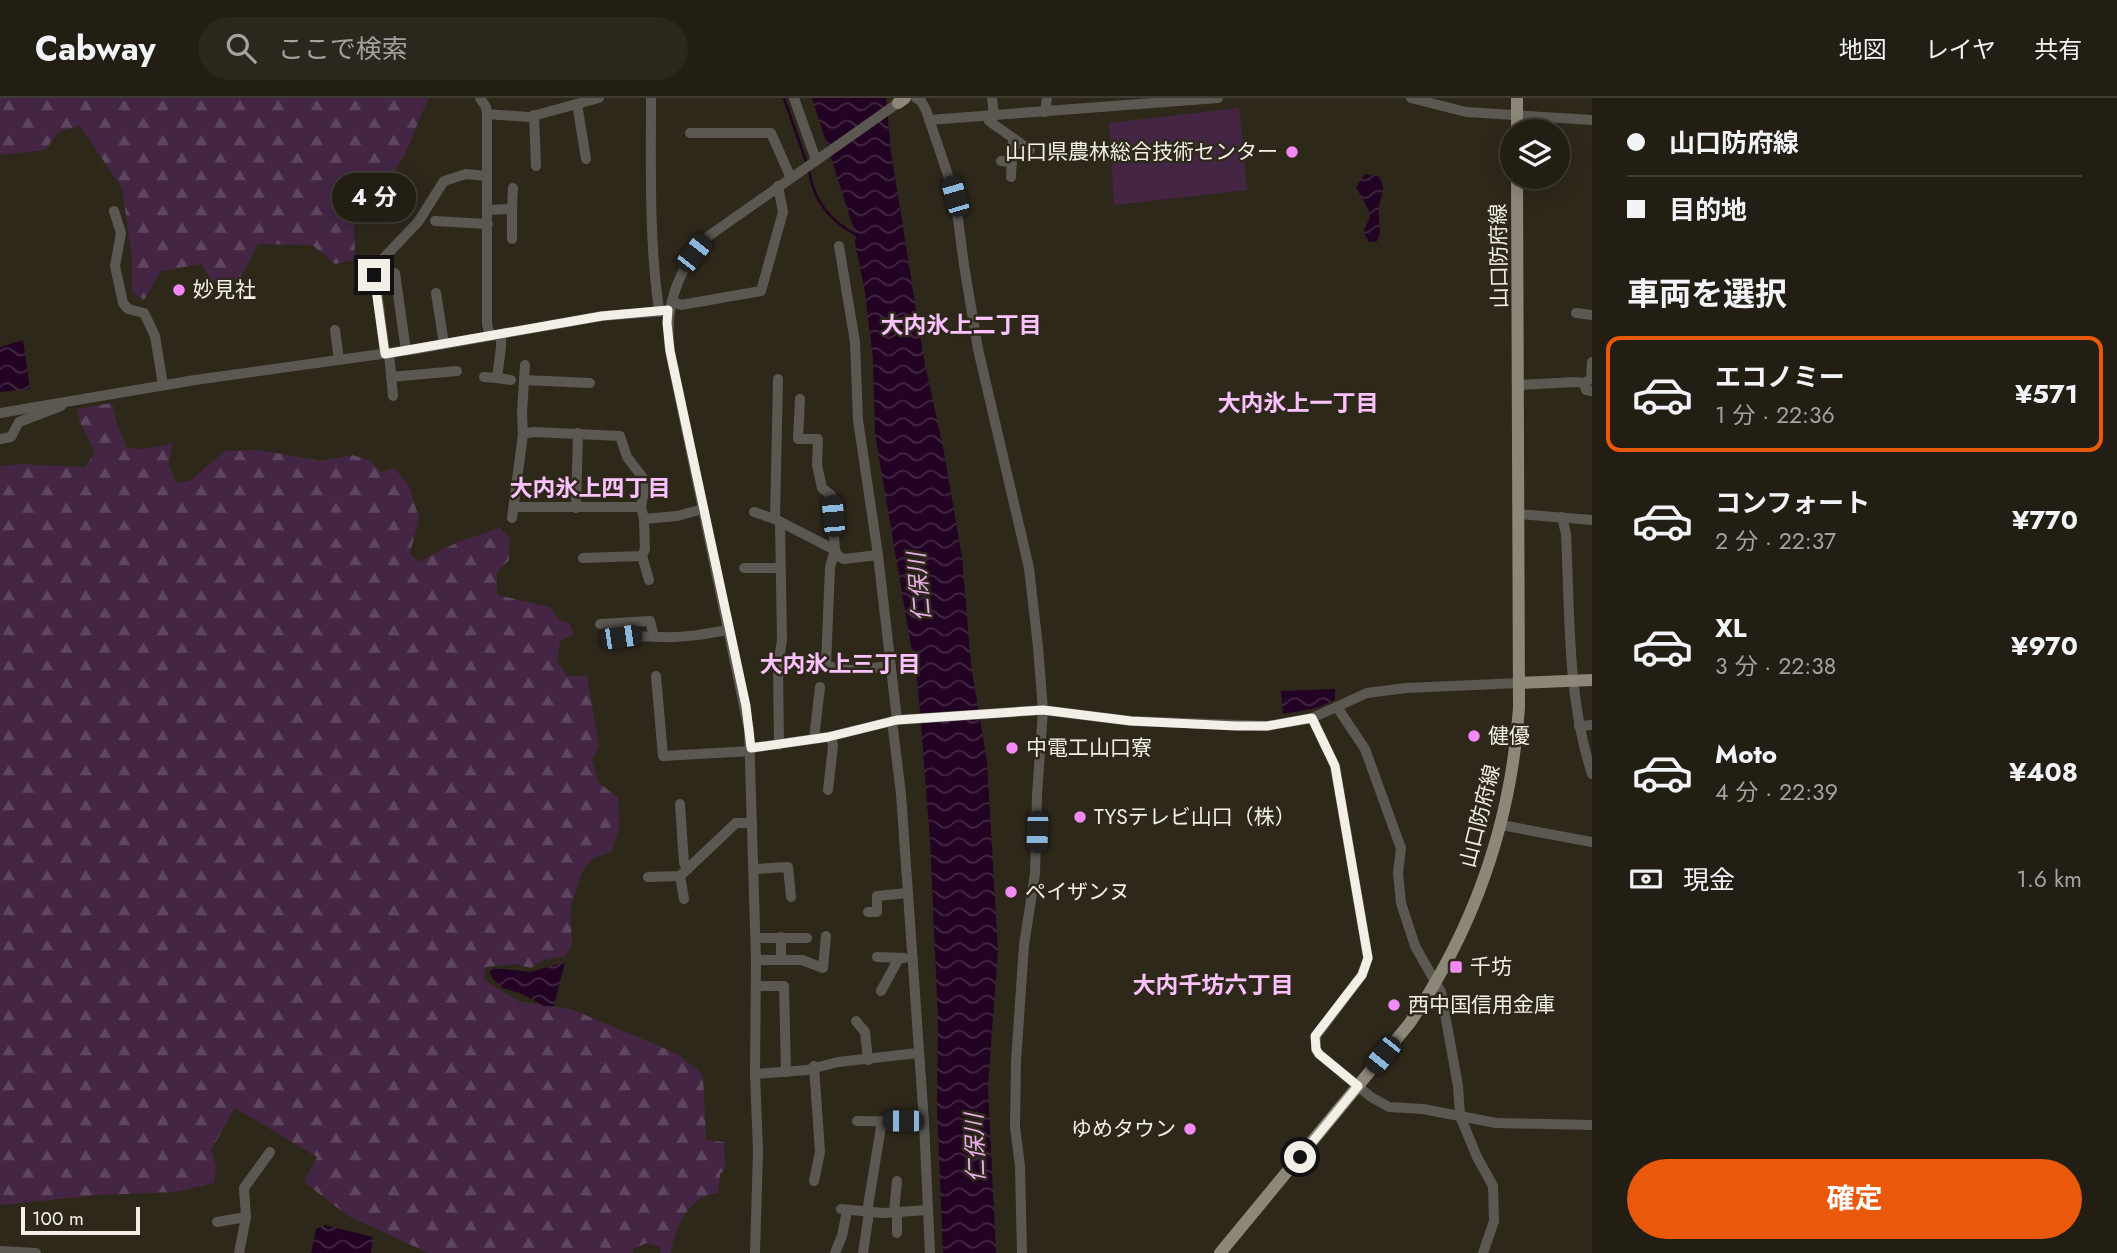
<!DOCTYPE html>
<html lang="ja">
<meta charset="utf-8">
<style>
:root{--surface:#221e14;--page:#2a271d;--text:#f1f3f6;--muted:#a2a2a0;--line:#3f3c34;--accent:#ea580c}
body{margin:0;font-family:Jost,"Noto Sans JP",sans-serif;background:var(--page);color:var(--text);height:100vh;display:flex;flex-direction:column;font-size:26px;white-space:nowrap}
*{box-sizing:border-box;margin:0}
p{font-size:23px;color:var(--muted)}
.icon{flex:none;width:38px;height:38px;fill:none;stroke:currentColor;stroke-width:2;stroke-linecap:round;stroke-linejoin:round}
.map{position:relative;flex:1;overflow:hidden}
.sheet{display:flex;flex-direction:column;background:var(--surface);width:525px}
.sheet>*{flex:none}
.top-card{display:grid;align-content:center;height:154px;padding:0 35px;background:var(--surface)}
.buttons{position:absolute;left:1500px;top:21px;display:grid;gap:14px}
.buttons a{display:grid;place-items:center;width:70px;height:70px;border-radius:50%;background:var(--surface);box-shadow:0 4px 18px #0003,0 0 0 2px var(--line);font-size:35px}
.scale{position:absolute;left:21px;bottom:18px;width:119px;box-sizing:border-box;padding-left:7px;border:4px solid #f2efe6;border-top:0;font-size:19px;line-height:24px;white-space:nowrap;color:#f2efe6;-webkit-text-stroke:5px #2e281b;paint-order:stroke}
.end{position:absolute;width:32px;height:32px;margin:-16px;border:9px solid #f2efe6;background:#111;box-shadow:0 0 0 4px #111}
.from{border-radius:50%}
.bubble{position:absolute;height:49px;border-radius:24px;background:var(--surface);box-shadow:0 4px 18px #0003,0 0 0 2px var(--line);font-size:23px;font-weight:700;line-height:49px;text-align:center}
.car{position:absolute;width:21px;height:42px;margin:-21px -10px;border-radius:9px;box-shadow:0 0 5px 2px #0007;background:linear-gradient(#222 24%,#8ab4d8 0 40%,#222 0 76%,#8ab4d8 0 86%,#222 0)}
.top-card b{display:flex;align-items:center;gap:24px;height:66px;font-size:26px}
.top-card b+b{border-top:2px solid var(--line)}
.top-card i{width:18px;height:18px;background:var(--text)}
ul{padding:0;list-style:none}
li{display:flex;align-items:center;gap:21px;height:116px;margin:0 14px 10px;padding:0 21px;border:4px solid transparent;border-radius:14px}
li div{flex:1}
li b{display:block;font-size:26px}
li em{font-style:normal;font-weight:700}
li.selected{border-color:var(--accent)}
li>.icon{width:63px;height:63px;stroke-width:1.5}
h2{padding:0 35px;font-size:32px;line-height:84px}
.pay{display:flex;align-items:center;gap:18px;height:77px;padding:0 35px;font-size:26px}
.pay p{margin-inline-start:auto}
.cta{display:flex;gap:14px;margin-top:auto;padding:14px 35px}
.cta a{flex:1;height:80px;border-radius:42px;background:var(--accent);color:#fff;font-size:28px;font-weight:700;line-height:80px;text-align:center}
header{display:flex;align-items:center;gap:42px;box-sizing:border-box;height:98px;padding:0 35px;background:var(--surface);border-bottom:2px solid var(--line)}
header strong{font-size:33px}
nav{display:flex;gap:38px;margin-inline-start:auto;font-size:24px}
.search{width:490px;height:63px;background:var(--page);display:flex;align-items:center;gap:18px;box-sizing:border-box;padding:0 24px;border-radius:38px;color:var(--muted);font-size:26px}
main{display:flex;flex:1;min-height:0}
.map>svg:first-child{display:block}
.forest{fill:url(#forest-firs)}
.pitch{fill:#442644}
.water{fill:url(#water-waves)}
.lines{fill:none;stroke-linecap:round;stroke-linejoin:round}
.stream{stroke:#220323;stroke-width:2.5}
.minor{stroke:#5b5852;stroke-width:10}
.major{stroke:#8d877a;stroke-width:12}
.route{stroke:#f2efe6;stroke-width:9}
.poi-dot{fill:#f18af4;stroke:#2e281b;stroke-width:2.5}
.labels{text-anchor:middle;stroke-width:5;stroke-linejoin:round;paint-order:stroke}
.poi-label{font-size:21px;fill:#f2efe6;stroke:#2e281b;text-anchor:start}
.street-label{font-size:21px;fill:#f2efe6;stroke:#2e281b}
.neighbourhood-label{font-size:23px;font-weight:bold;fill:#fcc2fd;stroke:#2e281b}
.water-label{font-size:23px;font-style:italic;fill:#ebb0ec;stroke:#2e281b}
</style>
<header>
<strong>Cabway</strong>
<div class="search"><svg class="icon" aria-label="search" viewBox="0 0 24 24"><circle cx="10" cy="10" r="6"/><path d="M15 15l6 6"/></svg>ここで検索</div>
<nav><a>地図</a><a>レイヤ</a><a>共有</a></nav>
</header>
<main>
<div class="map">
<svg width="1592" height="1155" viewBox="0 0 1592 1155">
<defs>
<pattern id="forest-firs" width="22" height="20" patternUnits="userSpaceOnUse" patternTransform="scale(1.75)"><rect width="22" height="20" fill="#442644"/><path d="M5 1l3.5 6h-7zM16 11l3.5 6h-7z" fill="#5f465f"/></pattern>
<pattern id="water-waves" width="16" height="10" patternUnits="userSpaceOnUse" patternTransform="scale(1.75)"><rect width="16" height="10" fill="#220323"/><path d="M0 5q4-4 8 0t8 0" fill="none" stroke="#432843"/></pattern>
</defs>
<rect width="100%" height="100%" fill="#2e281b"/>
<!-- forest -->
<g class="forest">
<path d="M 0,0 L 429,0 C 421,15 416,30 410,45 C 397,74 375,102 354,126 L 355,161 L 335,166 L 312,147 L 258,146 L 240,180 L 214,186 L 201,166 L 161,173 L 144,202 L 132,194 L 132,160 L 122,90 L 80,28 L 59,33 L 45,52 L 0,57 Z"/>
<path d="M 112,305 L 117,326 L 127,350 L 145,351 L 173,345 L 168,367 L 177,386 L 191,382 L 225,353 L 259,352 L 321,363 L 352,357 L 369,362 L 381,374 L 394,370 L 409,388 L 419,420 L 410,455 L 418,464 L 460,443 L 500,430 L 510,440 L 509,462 L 497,474 L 497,497 L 550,509 L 559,522 L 569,525 L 574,537 L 560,543 L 557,563 L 567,578 L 587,578 L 599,649 L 592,661 L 598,684 L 618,700 L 619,730 L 612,753 L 592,761 L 582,774 L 570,811 L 572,846 L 565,858 L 544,862 L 531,870 L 515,866 L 485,869 L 484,882 L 520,904 L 571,911 L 678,956 L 703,977 L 706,1042 L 724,1044 L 725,1071 L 720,1076 L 718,1095 C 689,1098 675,1128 671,1155 L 661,1155 L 660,1149 L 646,1145 L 633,1151 L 633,1155 L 429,1155 L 348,1118 L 304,1084 L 317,1059 L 235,1010 L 211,1052 L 216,1068 L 214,1085 L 175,1094 L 99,1097 L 0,1107 L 0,368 L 18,366 L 85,369 L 95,354 L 80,324 L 77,311 Z"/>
</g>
<!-- pitch -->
<polygon class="pitch" points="1239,10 1247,92 1114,107 1109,25"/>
<!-- water -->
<g class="water">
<polygon points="812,0 886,0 891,54 924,261 944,354 962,459 971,567 987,663 998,852 988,988 996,1155 943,1155 937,1008 938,921 930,742 918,589 875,336 873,261 865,194 855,145 856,138"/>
<path d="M 1365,76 L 1378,78 C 1388,90 1380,98 1379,111 C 1377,123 1384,135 1376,144 L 1369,144 L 1363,134 L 1370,119 L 1369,113 L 1356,89 Z"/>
<polygon points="23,242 30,291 0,294 0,249"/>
<polygon points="1335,591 1335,602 1316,610 1283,616 1281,593"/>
<polygon points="565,864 554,908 544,908 522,896 503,890 493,881 489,874 494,870 531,874"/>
<polygon points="325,1127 373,1139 371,1155 311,1155 316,1131"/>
</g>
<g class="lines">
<!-- stream -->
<g class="stream">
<polyline points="784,0 807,66"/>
<path d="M 809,73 C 814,104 830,122 856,137"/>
</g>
<!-- minor -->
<g class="minor">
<polyline points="480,0 486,9 487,16 487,226 490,238"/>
<path d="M 651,0 C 651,71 649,142 659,212"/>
<polyline points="794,0 816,62"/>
<polyline points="916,0 921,3 926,12 955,98 964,167 978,251 1029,470 1038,549 1043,612 1037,697 1035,776 1024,847 1016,964 1015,1029 1020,1068 1022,1155"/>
<polyline points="992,0 994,18"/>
<polyline points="1411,0 1466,14 1592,22"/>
<polyline points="577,6 586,61"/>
<polyline points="1045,14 1047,0"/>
<polyline points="487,16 529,19 599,0"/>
<polyline points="534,17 536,68"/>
<polyline points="987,18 989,23 1013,40 1011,79"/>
<polyline points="929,22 1218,0"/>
<polyline points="690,35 771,35 791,80"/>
<polyline points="1013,40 1030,52"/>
<polyline points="1001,63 1012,64"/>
<polyline points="488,112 512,111 513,90"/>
<polyline points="114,113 121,135 115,168 123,205 128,211 144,215 155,238 163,287"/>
<polyline points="435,123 488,126"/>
<polyline points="512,141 512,111"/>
<polyline points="839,148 855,244 858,322 878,457 897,622"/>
<polyline points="395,175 406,253"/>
<polyline points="436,195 444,246"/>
<polyline points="672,203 681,207 761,193 783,114 778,88"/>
<polyline points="1576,215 1592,217"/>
<polyline points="335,232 339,262"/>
<polyline points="389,255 393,298"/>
<polyline points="385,256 375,177 376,168 418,124 444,83 466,76 486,78"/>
<polyline points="391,279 457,273"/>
<polyline points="484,279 497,280 501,249 501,237"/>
<polyline points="497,280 511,282"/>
<polyline points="524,282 590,285"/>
<polyline points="1584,285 1591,281 1592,264"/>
<polyline points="1519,287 1575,284 1584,285 1586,292 1592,293"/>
<polyline points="800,301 798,341 818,341 817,367 822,390 831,397 835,452 830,469 826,567"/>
<polyline points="0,315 195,282 417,251 602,218 668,213"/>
<polyline points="523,336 522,315 525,267"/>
<polyline points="0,341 11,339 19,324 61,308"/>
<polyline points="514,409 641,409"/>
<polyline points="576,410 578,335"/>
<polyline points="754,414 775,421 835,452 838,458 844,461 878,457"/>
<polyline points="1519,416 1592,422"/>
<path d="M 1562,419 L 1566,436 C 1570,516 1567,600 1592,676"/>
<polyline points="512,420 523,336 534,334 620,338 627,359 643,380 645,387 641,409 644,421"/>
<polyline points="775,421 778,281"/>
<polyline points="642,458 649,482"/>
<polyline points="583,460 642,458 645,451 644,421 677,418 703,411"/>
<polyline points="744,470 780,470"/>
<polyline points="600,526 650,523 654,538"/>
<path d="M 612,542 C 629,537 643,538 661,539 C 684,540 706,536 728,532"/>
<polyline points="812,566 850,572 891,568"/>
<polyline points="656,578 663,658 751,653"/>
<polyline points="1337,609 1365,651 1398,742 1401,750 1398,775 1401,805 1415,848 1441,894 1458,988 1460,1018 1477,1059 1493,1088 1494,1123 1483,1155"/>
<polyline points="1312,620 1335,668 1368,860 1362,877 1316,938 1316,952 1319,956 1371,999 1389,1009 1423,1011 1496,1025 1592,1027"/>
<polyline points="892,623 901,696 924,1024 930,1155"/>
<polyline points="1579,628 1592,627"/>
<polyline points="814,641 820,589"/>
<polyline points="779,647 778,567 782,542 780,424"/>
<polyline points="751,650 828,639 897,622 1043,612 1131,623 1267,628 1312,620 1367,595 1406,590 1519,585"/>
<polyline points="828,692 833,648 831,638"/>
<polyline points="680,706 684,765 688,771"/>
<polyline points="1501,727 1592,744"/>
<polyline points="754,771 788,769 791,799"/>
<polyline points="680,778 684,801"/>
<polyline points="648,779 680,778 736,725 752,725"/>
<polyline points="868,814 877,814 877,798 908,795"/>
<polyline points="756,840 807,840"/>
<polyline points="877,859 904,860"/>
<polyline points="756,862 781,862 781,839"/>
<polyline points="781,862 802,862 823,870 826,838"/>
<polyline points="756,888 784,888 786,974"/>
<polyline points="881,893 899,860"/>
<polyline points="856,923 865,934 868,962"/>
<polyline points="755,976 807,972 838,964 918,955"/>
<polyline points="857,1023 924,1024"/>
<polyline points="814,1083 820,1054 814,968"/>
<polyline points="841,1111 883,1115 928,1112"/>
<polyline points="867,1114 882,1023"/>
<polyline points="894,1114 897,1083"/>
<polyline points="897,1114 897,1135"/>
<polyline points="217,1124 246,1119"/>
<polyline points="0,1153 36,1155"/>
<polyline points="239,1155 246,1119 244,1090 270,1054"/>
<path d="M 755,1155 L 758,1053 L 755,976 L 756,862 L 749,632 L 670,253 C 664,210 677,176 703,142 L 898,5"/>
<polyline points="835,1155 842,1138 847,1113"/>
<polyline points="863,1155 869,1115"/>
</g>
<!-- major -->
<g class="major">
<polyline points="898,5 905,0"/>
<polyline points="1517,33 1517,0"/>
<polyline points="1519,585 1592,582"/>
<path d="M 1220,1155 L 1409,926 C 1474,831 1511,725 1519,610 L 1517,79"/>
</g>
</g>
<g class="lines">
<!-- route -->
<polyline class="route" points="374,177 385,256 602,218 668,212 667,225 670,253 746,608 751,650 828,639 897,622 1043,612 1131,623 1236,628 1267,628 1312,620 1335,668 1368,860 1362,877 1315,938 1316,951 1319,956 1358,988 1300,1059"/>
</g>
<!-- markers -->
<g class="poi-dot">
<circle cx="1292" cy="54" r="7"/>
<circle cx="179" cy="192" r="7"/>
<circle cx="1474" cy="638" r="7"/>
<circle cx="1012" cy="650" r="7"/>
<circle cx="1080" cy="719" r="7"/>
<circle cx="1011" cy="794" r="7"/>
<rect x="1449" y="862" width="14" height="14" rx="3.5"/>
<circle cx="1394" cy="907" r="7"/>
<circle cx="1190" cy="1031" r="7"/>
</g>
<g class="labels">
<!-- poi labels -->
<g class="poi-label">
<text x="1278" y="61" text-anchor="end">山口県農林総合技術センター</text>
<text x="193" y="199">妙見社</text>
<text x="1488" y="645">健優</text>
<text x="1026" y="657">中電工山口寮</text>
<text x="1094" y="726">TYSテレビ山口（株）</text>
<text x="1025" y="801">ペイザンヌ</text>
<text x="1470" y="876">千坊</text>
<text x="1408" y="914">西中国信用金庫</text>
<text x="1176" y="1038" text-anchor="end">ゆめタウン</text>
</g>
<!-- street labels -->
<g class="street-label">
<text transform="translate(1499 158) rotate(-91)" y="7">山口防府線</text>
<text transform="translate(1480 718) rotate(-76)" y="7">山口防府線</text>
</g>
<!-- neighbourhood labels -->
<g class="neighbourhood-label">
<text x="961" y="235">大内氷上二丁目</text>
<text x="1298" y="313">大内氷上一丁目</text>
<text x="590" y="398">大内氷上四丁目</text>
<text x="840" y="574">大内氷上三丁目</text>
<text x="1213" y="895">大内千坊六丁目</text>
</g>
<!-- water labels -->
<g class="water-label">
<text transform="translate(919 489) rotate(-95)" y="8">仁保川</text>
<text transform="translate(975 1050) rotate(-92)" y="8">仁保川</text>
</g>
</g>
</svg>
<div class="buttons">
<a><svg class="icon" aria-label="layers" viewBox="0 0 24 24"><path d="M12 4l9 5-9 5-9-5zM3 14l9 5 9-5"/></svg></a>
</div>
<div class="scale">100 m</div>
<i class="end from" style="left:1300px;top:1059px"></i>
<i class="end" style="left:374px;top:177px"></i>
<div class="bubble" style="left:332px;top:75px;width:84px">4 分</div>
<i class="car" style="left:955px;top:98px;rotate:344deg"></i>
<i class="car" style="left:694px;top:155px;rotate:38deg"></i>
<i class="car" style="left:833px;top:418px;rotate:355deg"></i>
<i class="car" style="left:621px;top:539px;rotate:82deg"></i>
<i class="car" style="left:1037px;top:734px;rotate:182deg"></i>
<i class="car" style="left:1383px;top:957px;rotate:219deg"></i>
<i class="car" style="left:903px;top:1023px;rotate:270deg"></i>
</div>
<section class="sheet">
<div class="top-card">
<b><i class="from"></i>山口防府線</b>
<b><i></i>目的地</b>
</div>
<h2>車両を選択</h2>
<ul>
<li class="selected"><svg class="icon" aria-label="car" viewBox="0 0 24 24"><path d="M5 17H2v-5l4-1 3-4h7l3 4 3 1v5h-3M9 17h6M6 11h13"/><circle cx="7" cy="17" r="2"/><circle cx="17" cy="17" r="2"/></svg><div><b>エコノミー</b><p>1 分 · 22:36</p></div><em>¥571</em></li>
<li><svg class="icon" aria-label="car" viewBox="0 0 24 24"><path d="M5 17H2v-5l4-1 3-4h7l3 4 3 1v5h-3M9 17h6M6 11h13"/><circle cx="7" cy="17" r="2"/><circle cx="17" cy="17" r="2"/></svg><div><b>コンフォート</b><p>2 分 · 22:37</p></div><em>¥770</em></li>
<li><svg class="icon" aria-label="car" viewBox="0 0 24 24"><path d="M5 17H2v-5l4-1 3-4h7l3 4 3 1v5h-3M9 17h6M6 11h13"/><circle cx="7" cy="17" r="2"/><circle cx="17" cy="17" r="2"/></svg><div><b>XL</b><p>3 分 · 22:38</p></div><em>¥970</em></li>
<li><svg class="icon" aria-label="car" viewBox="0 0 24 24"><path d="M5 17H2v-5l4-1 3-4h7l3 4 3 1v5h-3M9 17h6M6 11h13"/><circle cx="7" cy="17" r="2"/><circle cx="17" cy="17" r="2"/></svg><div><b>Moto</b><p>4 分 · 22:39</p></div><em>¥408</em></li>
</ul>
<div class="pay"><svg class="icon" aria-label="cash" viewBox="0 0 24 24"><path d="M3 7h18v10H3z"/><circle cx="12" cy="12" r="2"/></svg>現金<p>1.6 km</p></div>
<div class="cta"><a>確定</a></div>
</section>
</main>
